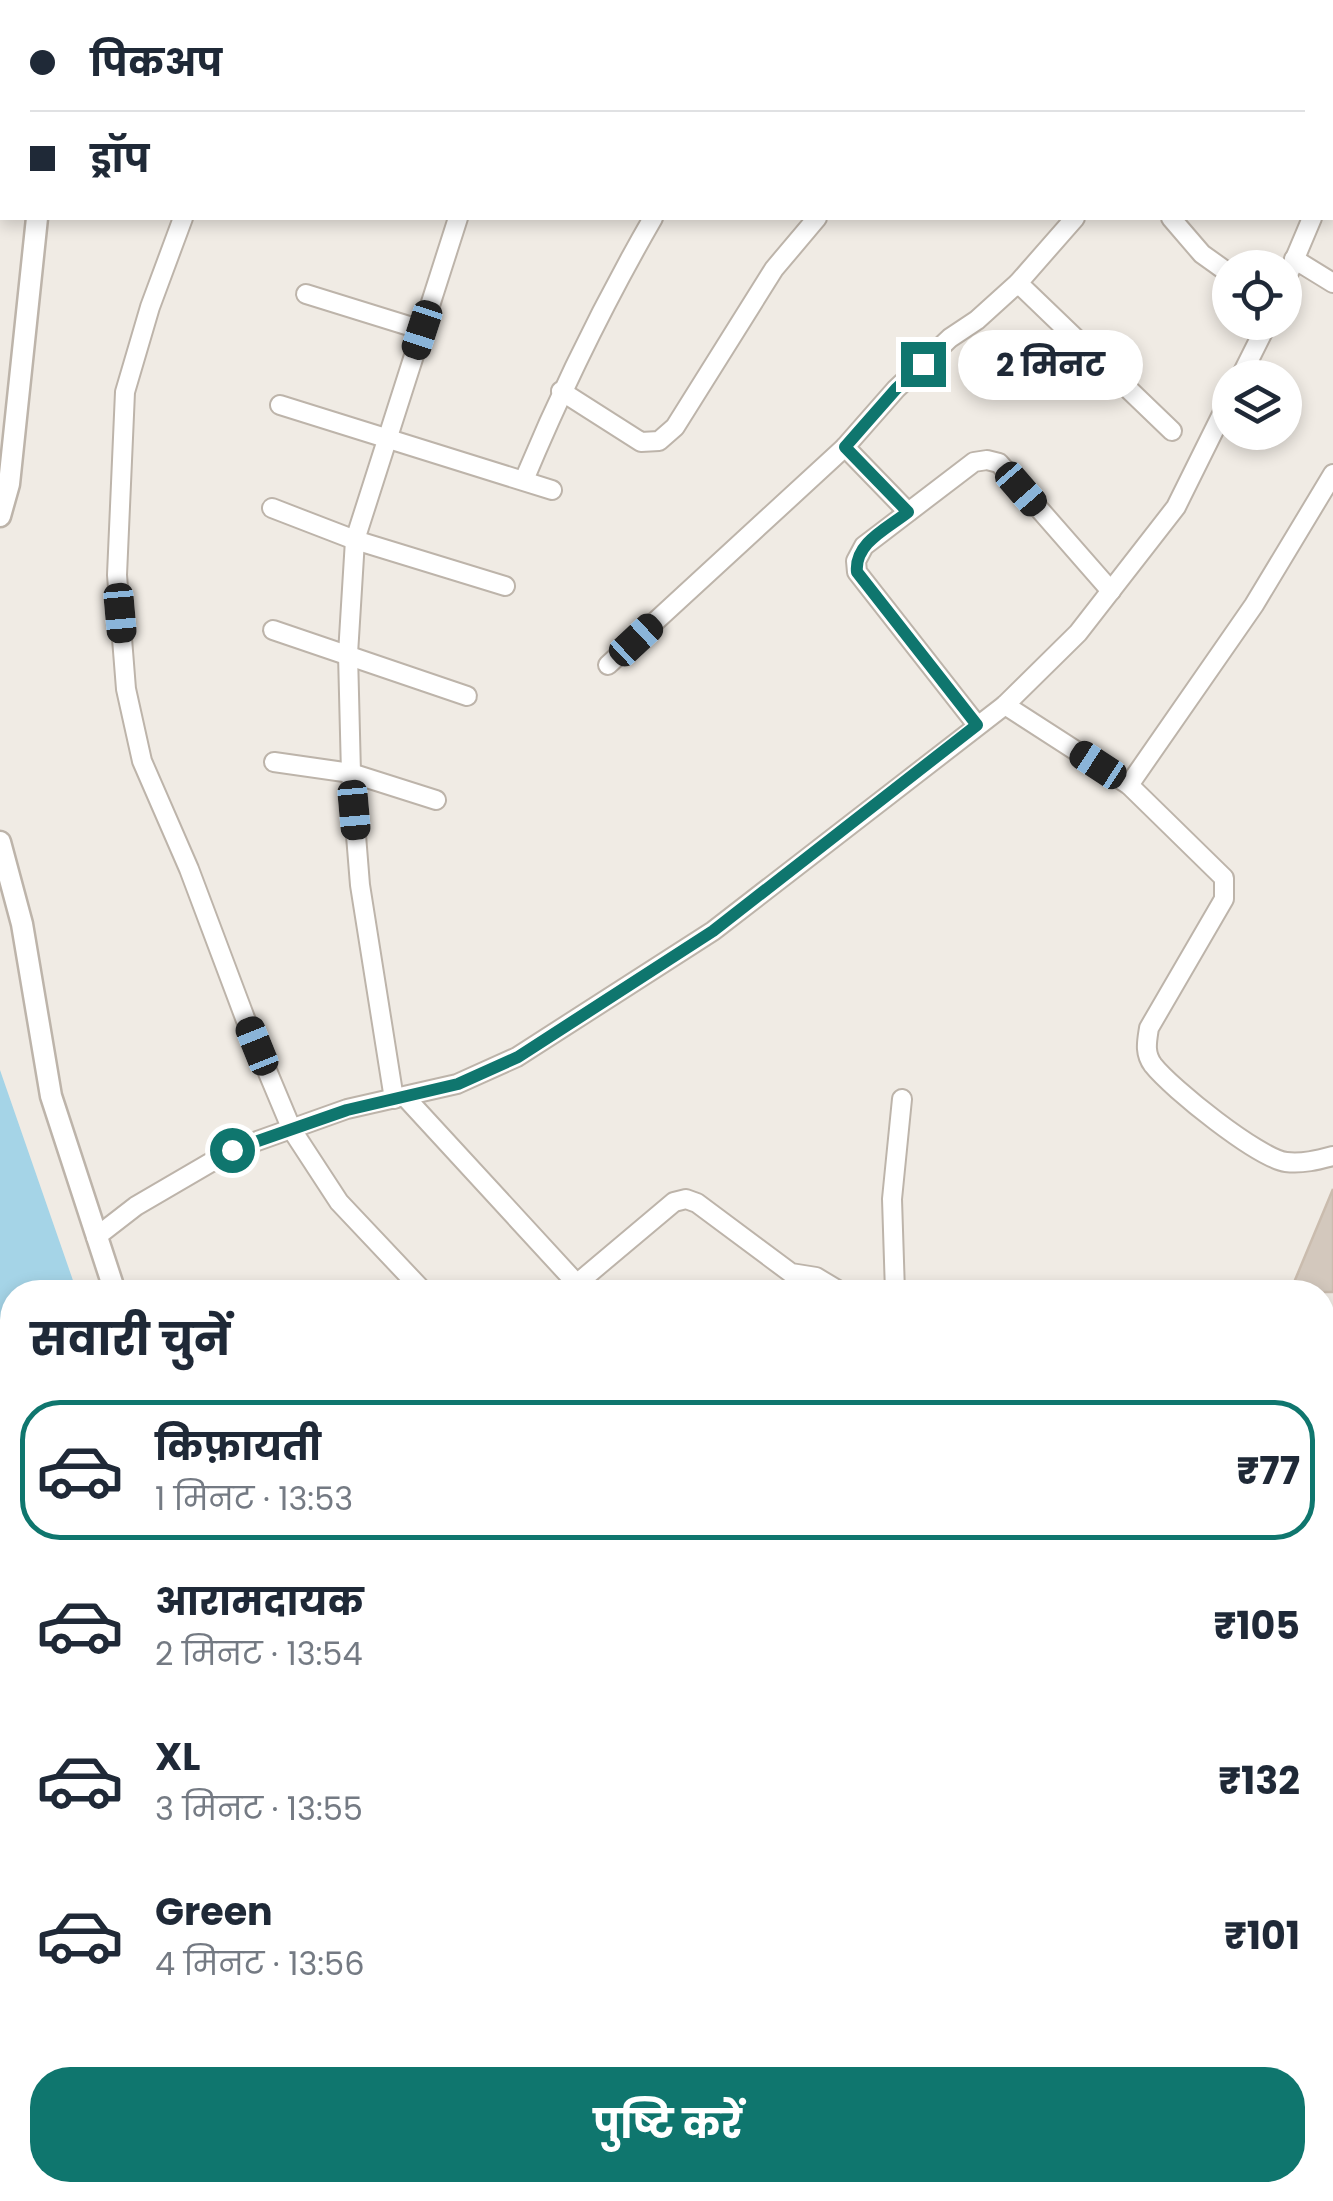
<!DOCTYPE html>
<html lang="hi">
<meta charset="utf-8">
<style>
:root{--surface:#fff;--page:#f2f2f3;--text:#1f2937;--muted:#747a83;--line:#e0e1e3;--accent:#0f766e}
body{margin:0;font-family:Poppins,"Noto Sans Devanagari",sans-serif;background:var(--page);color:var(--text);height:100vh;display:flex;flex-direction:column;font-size:38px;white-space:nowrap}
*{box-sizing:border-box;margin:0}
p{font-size:32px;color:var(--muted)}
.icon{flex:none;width:55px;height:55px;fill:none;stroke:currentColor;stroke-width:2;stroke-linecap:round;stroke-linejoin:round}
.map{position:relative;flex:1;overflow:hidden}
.side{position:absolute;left:0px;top:1280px;width:1335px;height:922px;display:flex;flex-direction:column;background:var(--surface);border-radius:40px 40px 0 0;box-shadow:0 5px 15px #0003}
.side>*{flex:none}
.hud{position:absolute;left:0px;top:0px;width:1335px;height:220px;box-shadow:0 5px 15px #0003;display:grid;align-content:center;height:220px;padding:0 30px;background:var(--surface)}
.buttons{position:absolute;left:1212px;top:250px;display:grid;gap:20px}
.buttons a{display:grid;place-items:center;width:90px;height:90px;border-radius:50%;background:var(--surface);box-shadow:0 5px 15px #0003;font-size:50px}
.end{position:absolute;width:45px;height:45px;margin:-22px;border:12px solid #0f766e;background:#fff;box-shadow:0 0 0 5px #fff}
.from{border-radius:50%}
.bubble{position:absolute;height:70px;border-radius:35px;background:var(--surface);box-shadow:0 5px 15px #0003;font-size:32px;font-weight:700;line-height:70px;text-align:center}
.car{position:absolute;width:30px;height:60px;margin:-30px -15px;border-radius:12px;box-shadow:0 0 8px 2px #0007;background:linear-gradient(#222 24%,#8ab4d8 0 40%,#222 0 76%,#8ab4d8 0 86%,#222 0)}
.hud b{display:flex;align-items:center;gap:35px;height:95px;font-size:38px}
.hud b+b{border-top:2px solid var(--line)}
.hud i{width:25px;height:25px;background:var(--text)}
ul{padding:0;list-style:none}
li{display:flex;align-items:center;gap:30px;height:140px;margin:0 20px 15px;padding:0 10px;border:5px solid transparent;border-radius:40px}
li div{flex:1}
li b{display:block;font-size:38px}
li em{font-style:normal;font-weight:700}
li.selected{border-color:var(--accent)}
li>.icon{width:90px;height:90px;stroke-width:1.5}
h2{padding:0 30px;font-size:45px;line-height:120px}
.action{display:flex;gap:20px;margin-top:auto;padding:20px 30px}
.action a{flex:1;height:115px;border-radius:40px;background:var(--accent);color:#fff;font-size:40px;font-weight:700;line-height:115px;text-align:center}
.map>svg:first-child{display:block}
.water{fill:#a5d4e7}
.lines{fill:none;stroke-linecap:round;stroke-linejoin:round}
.river{stroke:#a5d4e7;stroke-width:32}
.building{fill:#d3c8bd;stroke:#cabcae;stroke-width:2.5}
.minor-casing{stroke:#bdb4aa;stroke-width:22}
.tertiary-casing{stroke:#bdb4aa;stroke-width:25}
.minor{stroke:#fff;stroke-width:18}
.tertiary{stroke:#fff;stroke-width:20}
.route{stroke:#0f766e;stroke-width:12}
</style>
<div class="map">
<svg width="1333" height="2201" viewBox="0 0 1333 2201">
<rect width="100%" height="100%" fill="#f0ebe4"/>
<!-- water -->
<g class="water">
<polygon points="0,1070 77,1292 12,1292 12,1673 0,1641"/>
<polygon points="306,2190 678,2190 691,2201 319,2201"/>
</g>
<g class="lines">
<!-- river -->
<polyline class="river" points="0,1937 12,1951"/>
</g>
<!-- building -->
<polygon class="building" points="1333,1189 1333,1292 1290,1292"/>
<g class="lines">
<defs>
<g id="minor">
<polyline points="555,0 562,2"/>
<polyline points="1038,0 1040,2"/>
<polyline points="267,2 268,0"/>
<polyline points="528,2 529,0"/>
<polyline points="757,2 759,0"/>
<polyline points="1016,2 1018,0"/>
<polyline points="1332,175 1333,175"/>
<polyline points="183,218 150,307 125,392 117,575 126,689 142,761 189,869 245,1018 292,1130 339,1202 424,1292"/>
<polyline points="1171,218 1202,254 1230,274"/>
<polyline points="1294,259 1333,283"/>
<polyline points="1285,282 1312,218"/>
<polyline points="1018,283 1172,431"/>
<polyline points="306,294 422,330"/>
<polyline points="1240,378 1268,322"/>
<polyline points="561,391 641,442 659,441 675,427 774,269 817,218"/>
<polyline points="280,405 552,490"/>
<polyline points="845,447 908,512"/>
<path d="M 524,480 C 562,389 604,303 653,218"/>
<polyline points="272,508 355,540 505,586"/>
<polyline points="273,630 467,696"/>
<polyline points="608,665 845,447 896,389 950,338 977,320 1018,283 1075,218"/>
<path d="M 1005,705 L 1129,785 L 1224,878 L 1224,899 L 1149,1028 C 1147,1041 1144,1053 1153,1065 C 1172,1089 1258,1158 1286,1162 C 1302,1164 1318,1160 1333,1156"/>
<polyline points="977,725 857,572 856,561 864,546 974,462 987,460 999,463 1111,591"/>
<polyline points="274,762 351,773 436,800"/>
<polyline points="1129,785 1254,605 1333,474"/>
<polyline points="406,1098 578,1285"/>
<polyline points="394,1099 360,885 351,773 348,654 355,540 458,218"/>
<polyline points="96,1237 136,1206 232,1150 347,1109 457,1084 517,1057 713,931 1005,705 1078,633 1176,507 1230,398"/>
<polyline points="567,1292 674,1202 686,1199 697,1203 791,1273 816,1277 841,1292"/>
<polyline points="895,1292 892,1199 902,1099"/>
<polyline points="0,1704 12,1736"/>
<polyline points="1322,2167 1333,2174"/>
<polyline points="282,2190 292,2201"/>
<polyline points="1081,2201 1093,2190"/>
</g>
<g id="tertiary">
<polyline points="59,2 60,0"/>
<polyline points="0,516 9,484 37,218"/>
<polyline points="0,842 22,924 51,1096 115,1292"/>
<polyline points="738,2190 748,2201"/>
</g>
</defs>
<!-- minor casing -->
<use href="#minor" class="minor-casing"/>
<!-- tertiary casing -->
<use href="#tertiary" class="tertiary-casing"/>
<!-- minor -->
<use href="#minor" class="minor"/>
<!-- tertiary -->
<use href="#tertiary" class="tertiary"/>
</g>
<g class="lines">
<!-- route -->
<path class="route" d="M 232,1150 L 347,1110 L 458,1084 L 518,1057 L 713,931 L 977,725 L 857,572 C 854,543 888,528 908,512 L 845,447 L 896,389 L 923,364"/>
</g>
</svg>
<div class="buttons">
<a><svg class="icon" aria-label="locate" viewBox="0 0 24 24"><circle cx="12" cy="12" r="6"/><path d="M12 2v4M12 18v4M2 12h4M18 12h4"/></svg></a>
<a><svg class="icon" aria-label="layers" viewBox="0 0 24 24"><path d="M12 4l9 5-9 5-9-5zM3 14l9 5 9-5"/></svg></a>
</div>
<i class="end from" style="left:232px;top:1150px"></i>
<i class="end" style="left:923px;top:364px"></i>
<div class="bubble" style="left:958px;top:330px;width:185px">2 मिनट</div>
<i class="car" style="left:422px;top:330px;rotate:198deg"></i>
<i class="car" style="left:1021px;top:489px;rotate:139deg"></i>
<i class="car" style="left:120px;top:613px;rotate:175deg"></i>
<i class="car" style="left:636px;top:640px;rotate:47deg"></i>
<i class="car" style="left:1098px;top:765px;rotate:303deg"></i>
<i class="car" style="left:354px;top:810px;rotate:175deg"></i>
<i class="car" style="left:257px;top:1046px;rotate:338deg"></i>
<div class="hud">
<b><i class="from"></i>पिकअप</b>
<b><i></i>ड्रॉप</b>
</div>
<section class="side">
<h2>सवारी चुनें</h2>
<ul>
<li class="selected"><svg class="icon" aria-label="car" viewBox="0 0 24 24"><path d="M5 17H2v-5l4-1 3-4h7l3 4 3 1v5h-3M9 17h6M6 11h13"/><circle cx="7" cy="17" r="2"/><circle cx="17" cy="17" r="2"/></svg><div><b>किफ़ायती</b><p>1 मिनट · 13:53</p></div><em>₹77</em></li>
<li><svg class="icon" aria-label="car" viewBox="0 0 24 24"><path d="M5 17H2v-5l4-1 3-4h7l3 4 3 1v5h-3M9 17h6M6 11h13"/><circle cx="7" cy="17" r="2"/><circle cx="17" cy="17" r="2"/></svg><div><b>आरामदायक</b><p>2 मिनट · 13:54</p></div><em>₹105</em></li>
<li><svg class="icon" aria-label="car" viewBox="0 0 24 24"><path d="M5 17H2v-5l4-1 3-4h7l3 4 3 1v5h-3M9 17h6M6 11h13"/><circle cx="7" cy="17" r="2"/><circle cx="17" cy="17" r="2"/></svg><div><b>XL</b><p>3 मिनट · 13:55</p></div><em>₹132</em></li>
<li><svg class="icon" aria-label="car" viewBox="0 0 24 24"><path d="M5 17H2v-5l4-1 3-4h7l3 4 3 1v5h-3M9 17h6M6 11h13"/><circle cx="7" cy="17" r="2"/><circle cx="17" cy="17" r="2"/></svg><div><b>Green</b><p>4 मिनट · 13:56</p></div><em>₹101</em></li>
</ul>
<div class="action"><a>पुष्टि करें</a></div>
</section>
</div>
